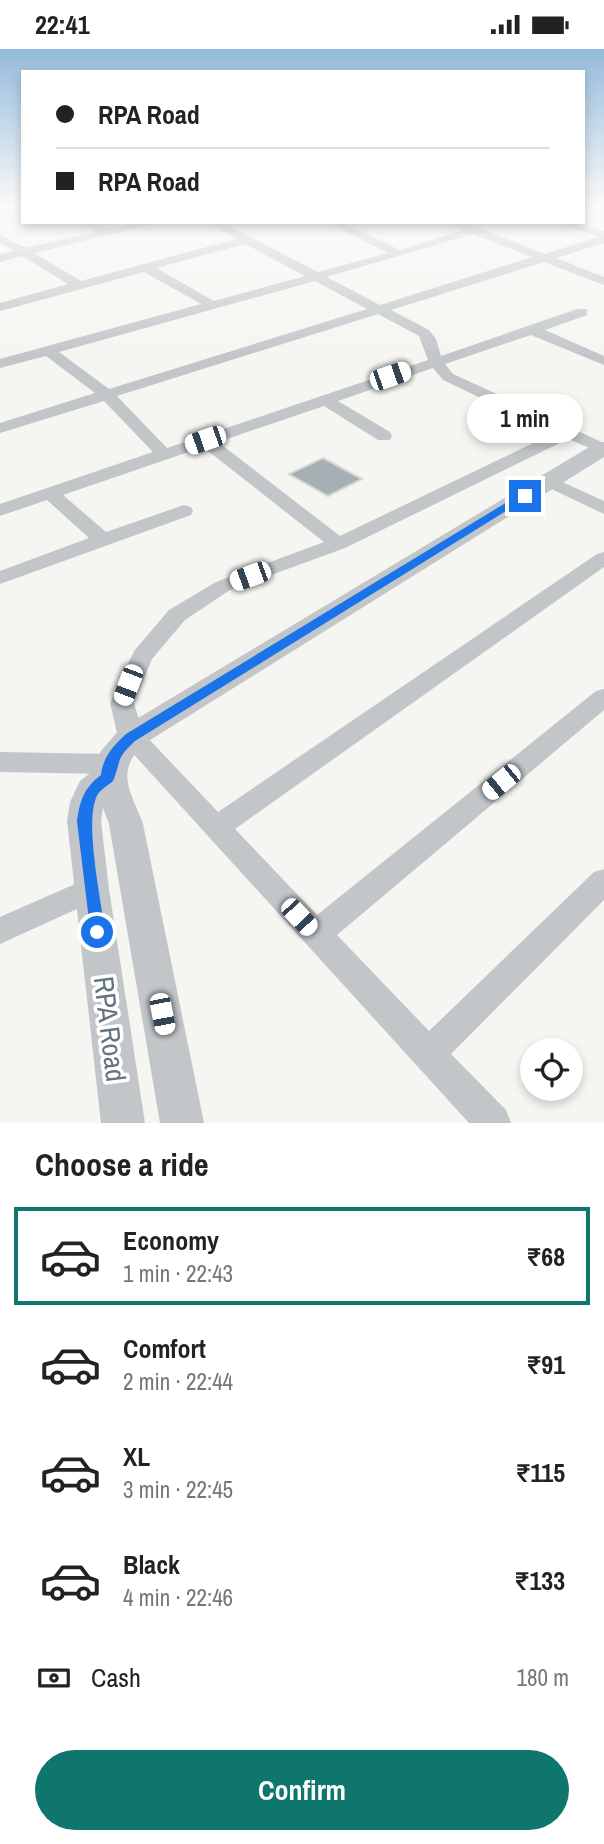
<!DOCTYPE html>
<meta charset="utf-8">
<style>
:root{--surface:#fff;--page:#f2f2f2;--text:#222;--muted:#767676;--line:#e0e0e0;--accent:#0f766e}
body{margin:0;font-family:"Archivo Narrow",sans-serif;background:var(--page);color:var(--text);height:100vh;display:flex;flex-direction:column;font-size:26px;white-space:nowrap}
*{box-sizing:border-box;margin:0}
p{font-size:23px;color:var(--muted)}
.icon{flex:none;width:38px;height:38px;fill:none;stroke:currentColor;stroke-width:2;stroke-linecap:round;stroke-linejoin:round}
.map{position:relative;height:1074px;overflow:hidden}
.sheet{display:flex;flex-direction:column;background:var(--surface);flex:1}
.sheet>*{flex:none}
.banner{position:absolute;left:21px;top:21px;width:564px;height:154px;border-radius:0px;box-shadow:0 4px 10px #0003;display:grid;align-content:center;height:154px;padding:0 35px;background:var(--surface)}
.fabs{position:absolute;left:520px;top:989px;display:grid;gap:14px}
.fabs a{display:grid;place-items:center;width:63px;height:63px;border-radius:50%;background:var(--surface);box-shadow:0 4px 10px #0003;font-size:35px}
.end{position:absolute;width:32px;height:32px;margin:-16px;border:9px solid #1a73e8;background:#fff;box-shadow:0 0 0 4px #fff}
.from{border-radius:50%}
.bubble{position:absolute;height:49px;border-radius:24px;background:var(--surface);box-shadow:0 4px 10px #0003;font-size:23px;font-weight:700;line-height:49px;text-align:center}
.car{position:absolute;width:21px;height:42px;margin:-21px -10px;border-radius:9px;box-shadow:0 0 5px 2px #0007;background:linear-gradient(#fff 24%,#345 0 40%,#fff 0 76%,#345 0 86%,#fff 0)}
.banner b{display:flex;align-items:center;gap:24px;height:66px;font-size:26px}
.banner b+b{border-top:2px solid var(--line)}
.banner i{width:18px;height:18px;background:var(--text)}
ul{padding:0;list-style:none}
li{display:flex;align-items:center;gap:21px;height:98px;margin:0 14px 10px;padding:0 21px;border:4px solid transparent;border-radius:0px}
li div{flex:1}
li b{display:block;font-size:26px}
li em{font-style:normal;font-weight:700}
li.active{border-color:var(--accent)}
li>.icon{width:63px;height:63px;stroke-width:1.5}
h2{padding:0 35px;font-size:32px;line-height:84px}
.pay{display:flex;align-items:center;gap:18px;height:77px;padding:0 35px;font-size:26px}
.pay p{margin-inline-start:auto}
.action{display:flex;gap:14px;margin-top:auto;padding:14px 35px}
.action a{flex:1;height:80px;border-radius:42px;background:var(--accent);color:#fff;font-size:28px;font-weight:700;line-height:80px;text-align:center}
.status{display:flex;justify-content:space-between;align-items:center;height:49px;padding:0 35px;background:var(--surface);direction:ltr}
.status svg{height:19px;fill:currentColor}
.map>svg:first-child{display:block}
.building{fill:#a6afb4;stroke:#d6d6d4;stroke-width:2}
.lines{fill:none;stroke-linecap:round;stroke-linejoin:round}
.minor{fill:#c2c6c9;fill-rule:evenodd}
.tertiary{fill:#c2c6c9;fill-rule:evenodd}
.route{fill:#1a73e8}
.labels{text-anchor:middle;stroke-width:7;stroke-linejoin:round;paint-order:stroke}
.near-street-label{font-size:28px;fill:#647582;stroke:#fff}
</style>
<div class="status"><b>22:41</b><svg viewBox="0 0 49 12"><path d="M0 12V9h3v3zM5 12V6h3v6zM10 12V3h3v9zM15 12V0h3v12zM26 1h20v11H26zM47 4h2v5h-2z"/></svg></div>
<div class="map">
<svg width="604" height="1074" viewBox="0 0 604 1074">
<rect width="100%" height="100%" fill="#f5f5f1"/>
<!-- building -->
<polygon class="building" points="323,409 362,430 328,447 289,425"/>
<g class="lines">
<!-- minor -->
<g class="minor">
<path d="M 80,173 L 94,173 L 107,180 L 140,173 L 162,173 L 34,204 L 81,232 L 236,190 L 207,173 L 221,173 L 318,223 L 388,204 L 326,173 L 341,173 L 400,201 L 463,181 L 447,173 L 463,173 L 545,205 L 598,188 L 559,173 L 576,173 L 604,182 L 604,194 L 556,209 L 604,228 L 604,236 L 544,213 L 391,261 L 429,281 L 436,290 L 441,307 L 577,260 L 587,260 L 587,266 L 545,281 L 604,307 L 604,316 L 531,286 L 445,315 L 453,325 L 604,394 L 604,405 L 568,390 L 345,499 L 230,541 L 185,571 L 152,610 L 134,654 L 143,684 L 218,763 L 597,505 L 604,503 L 604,518 L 235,780 L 317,866 L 596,642 L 604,640 L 604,661 L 337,886 L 429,982 L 594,823 L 604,820 L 604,851 L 451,1005 L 506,1061 L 511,1074 L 469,1074 L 118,688 L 110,654 L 134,602 L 169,561 L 216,533 L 324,493 L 203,398 L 63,446 L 106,483 L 184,456 L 191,458 L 193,462 L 191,466 L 0,535 L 0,522 L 89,489 L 47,451 L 0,467 L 0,455 L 153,403 L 104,352 L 0,384 L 0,374 L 95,344 L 46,307 L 0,319 L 0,310 L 201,255 L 144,223 L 0,262 L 0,254 L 68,235 L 22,207 L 0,213 L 0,205 L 14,202 L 0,194 L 0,186 L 26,199 L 95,183 ZM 473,185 L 532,208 L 380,256 L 327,228 ZM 245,195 L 305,227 L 214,252 L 156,219 ZM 315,232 L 367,260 L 109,340 L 59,303 ZM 378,265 L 419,287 L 428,311 L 167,399 L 117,347 ZM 433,319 L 443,331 L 554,384 L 340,487 L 218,393 L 324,357 L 378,391 L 390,391 L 392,387 L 390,383 L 338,352 Z"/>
<polygon points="549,427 604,452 604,465 543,436 540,432 543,428"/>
<polygon points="0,703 109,705 118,708 122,715 118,722 109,725 0,723"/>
<polygon points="91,828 101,831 106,840 101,849 0,895 0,868"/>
</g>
<!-- tertiary -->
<path class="tertiary" d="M 604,393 L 604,408 L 142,696 C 115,725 131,742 143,775 L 204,1074 L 160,1074 L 109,775 L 103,759 L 101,772 L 109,840 L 145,1074 L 101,1074 L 67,772 L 70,753 L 80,732 L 93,722 L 101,702 L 120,680 L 596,394 Z"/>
</g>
<!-- sky -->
<linearGradient id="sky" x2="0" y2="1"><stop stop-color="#95badb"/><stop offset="0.51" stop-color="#fafaf9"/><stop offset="1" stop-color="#fafaf9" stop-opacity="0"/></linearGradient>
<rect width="604" height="308" fill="url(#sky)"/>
<!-- route -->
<path class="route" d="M 522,444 L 530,447 L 135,692 C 115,711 122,710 113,732 C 106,738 97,742 95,752 C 86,780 101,851 105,883 L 103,888 L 91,888 L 77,772 C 80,751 84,739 101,726 C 103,708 113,697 126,685 Z"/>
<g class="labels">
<!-- near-street labels -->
<g class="near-street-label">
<text transform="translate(110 980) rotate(83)" y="10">RPA Road</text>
</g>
</g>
</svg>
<div class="fabs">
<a><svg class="icon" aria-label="locate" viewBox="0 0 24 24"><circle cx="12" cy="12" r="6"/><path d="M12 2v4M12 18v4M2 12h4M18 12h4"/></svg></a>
</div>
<i class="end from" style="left:97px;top:883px"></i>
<i class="end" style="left:525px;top:447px"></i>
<div class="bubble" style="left:467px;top:345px;width:116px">1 min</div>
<i class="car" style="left:390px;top:327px;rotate:71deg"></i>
<i class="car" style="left:205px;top:391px;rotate:251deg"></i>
<i class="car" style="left:250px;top:527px;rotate:250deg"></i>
<i class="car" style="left:128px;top:636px;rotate:201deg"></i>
<i class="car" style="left:501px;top:733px;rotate:231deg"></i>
<i class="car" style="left:299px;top:868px;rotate:137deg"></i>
<i class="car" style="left:162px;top:965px;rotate:169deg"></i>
<div class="banner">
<b><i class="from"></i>RPA Road</b>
<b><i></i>RPA Road</b>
</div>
</div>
<section class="sheet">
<h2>Choose a ride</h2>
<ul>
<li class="active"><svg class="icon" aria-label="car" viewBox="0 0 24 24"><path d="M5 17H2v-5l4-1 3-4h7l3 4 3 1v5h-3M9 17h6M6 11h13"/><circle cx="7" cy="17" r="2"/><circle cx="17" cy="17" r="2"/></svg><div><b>Economy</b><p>1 min · 22:43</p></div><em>₹68</em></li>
<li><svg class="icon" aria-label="car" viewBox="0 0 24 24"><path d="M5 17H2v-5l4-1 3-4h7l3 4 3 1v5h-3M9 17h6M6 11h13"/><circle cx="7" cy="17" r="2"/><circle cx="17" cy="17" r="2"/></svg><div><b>Comfort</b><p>2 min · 22:44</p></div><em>₹91</em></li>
<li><svg class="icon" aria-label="car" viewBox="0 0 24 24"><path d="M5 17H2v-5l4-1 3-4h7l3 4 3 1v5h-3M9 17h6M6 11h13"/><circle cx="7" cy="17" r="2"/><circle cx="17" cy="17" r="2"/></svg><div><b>XL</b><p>3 min · 22:45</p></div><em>₹115</em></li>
<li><svg class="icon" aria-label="car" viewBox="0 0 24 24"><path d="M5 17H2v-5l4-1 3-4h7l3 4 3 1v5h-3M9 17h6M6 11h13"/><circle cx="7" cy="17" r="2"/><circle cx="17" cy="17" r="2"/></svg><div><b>Black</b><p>4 min · 22:46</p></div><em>₹133</em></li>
</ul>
<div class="pay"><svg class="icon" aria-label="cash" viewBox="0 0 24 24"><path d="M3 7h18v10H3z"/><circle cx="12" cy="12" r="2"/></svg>Cash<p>180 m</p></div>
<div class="action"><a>Confirm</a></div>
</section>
